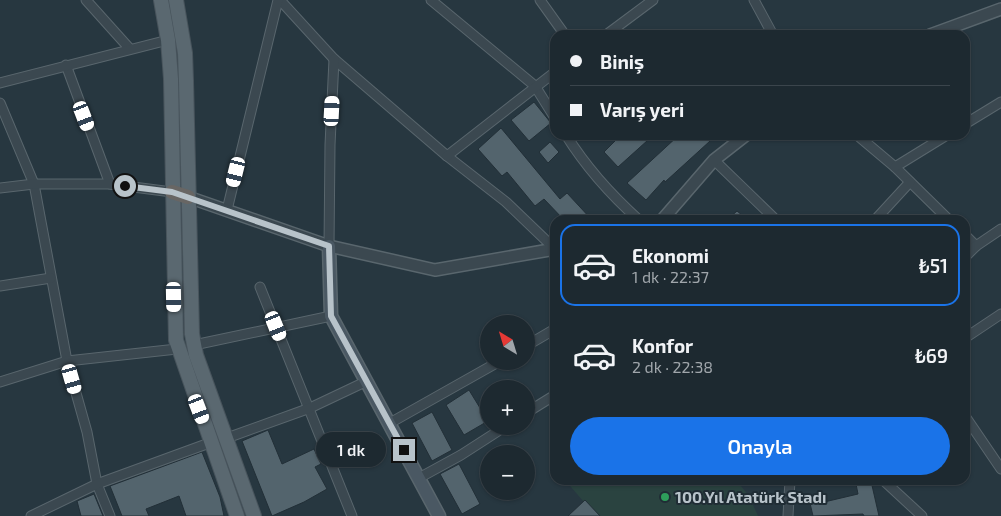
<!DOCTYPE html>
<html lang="tr">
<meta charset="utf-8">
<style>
:root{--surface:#1d2930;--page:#2a353c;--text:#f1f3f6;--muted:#a0a6ab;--line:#3b454c;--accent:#1a73e8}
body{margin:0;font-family:"Exo 2",sans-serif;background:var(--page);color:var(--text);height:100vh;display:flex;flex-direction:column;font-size:19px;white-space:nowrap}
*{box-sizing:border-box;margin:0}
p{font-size:16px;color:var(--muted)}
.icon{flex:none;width:28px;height:28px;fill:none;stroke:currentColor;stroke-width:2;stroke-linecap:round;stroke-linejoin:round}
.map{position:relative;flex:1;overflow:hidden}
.details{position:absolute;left:550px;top:215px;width:420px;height:270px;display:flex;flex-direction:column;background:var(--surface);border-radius:15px;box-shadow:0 1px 4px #0004,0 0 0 1px var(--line)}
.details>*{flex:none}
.banner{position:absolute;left:550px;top:30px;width:420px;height:110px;border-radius:15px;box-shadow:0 1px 4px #0004,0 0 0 1px var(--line);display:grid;align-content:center;height:110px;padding:0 20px;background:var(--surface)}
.needle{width:32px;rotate:322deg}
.controls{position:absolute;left:480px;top:315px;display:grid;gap:10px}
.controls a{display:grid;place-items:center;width:55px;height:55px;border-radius:50%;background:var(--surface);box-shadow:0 1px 4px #0004,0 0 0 1px var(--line);font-size:25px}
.end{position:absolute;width:22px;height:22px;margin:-11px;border:6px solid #b8c3ca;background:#111;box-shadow:0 0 0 2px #111}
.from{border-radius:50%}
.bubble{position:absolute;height:35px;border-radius:18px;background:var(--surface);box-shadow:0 1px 4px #0004,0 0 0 1px var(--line);font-size:16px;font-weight:600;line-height:35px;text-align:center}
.car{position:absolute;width:15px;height:30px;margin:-15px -8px;border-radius:6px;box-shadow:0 0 4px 1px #0007;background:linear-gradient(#fff 24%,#345 0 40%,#fff 0 76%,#345 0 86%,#fff 0)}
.banner b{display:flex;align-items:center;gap:18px;height:48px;font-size:19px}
.banner b+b{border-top:1px solid var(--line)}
.banner i{width:12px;height:12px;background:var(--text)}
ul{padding:9px 0 0;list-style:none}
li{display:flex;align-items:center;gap:15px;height:82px;margin:0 10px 8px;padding:0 10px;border:2px solid transparent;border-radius:15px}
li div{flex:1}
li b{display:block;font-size:19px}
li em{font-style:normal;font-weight:600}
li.on{border-color:var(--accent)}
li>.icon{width:45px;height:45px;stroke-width:1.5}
.action{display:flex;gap:10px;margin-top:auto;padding:10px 20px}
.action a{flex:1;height:58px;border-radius:30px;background:var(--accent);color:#fff;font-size:20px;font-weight:600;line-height:58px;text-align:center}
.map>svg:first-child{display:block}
.green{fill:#2a4340}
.building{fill:#53646d;stroke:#222f37}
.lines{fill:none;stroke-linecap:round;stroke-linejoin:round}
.minor-casing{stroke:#59666d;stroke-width:11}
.tertiary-casing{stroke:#59666d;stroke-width:14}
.secondary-casing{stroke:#59666d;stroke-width:15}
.primary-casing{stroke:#48545c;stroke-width:16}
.trunk-casing{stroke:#46535a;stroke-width:16}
.minor{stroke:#3b4850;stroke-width:9}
.tertiary{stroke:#3b4850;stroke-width:11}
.secondary{stroke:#4a5863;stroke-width:12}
.primary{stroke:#5a6870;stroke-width:14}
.trunk{stroke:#686664;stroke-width:14}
.route{stroke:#b8c3ca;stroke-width:6}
.leisure-dot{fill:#2e9e5b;stroke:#202d35;stroke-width:2}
.labels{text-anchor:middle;stroke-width:4;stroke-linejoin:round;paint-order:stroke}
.poi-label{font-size:16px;font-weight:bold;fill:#b8c3ca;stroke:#202d35;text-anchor:start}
</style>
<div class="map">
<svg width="1001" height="516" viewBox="0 0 1001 516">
<rect width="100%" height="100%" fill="#273740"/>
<!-- green -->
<polygon class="green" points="565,480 736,480 749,496 758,516 596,516"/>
<!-- building -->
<g class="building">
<polygon points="534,102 551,123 529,141 511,120"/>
<polygon points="501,128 560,199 567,193 592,220 564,220 544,199 535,206 507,172 502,176 478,149"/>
<polygon points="621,135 644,135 648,140 618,167 604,152"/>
<polygon points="679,135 704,135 710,141 665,182 664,180 646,200 627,183"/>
<polygon points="550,142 559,152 548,163 539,152"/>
<polygon points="737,211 748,220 727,220"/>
<polygon points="469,390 488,421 464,435 446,405"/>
<polygon points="432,412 452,450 432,461 412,423"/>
<polygon points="268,430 282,464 314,449 321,464 315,467 327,489 304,502 272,516 242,441"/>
<polygon points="202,452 220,497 224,516 186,516 179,496 146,509 149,516 122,516 110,486"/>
<polygon points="459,464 480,504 462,514 440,474"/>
<polygon points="871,481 879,516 864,516 863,514 813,516 809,499 818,497 820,503 858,494 856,484"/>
<polygon points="94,494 103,516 81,516 77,501"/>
<polygon points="585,500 600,516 568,516"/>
</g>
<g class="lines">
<defs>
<g id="minor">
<polyline points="86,0 130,49"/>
<polyline points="280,0 334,59 447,156 506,202 555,249"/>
<polyline points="431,0 535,86 555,118"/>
<polyline points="540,0 565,35"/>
<polyline points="754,0 773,35"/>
<polyline points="606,35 653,0"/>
<polyline points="66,65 110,184"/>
<polyline points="0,83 168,40"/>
<polyline points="0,103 34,184 67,361 87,432 97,484 110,516"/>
<polyline points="965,124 1001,102"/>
<path d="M 566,135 C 586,167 611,195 639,220"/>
<polyline points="857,135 895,167 949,220"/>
<polyline points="447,156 555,72"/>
<polyline points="714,160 776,220"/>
<polyline points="895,167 947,135"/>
<polyline points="0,188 34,184 110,184 172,192"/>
<polyline points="227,210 278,0"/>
<polyline points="875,220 910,182"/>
<polyline points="965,235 976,246"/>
<polyline points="329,246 330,145 334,59"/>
<polyline points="965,257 976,246 1001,229"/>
<polyline points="0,286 51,278"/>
<polyline points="260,287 352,516"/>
<polyline points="965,338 1001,314"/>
<polyline points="194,345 331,316"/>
<polyline points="526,346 555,329"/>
<polyline points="0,382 67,361 177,349"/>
<polyline points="526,413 555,395"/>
<polyline points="965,416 1001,469"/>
<polyline points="390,423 500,361"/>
<polyline points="227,438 310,408 367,381"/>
<polyline points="419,478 461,455 506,426"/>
<polyline points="883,480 922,516"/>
<polyline points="31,516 97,484 212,442"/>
<polyline points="788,516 790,480"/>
</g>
<g id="tertiary">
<polyline points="930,35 1001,9"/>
<polyline points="188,197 329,246 435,270 555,249"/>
<polyline points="662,220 714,160 746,135"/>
</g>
<polyline id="secondary" points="329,246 331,316 439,516"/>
<g id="primary">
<polyline points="161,0 168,40 171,79 176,340 237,516"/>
<polyline points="176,0 185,53 186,81 192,334 196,355 254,516"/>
</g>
<polyline id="trunk" points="172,192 188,197"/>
</defs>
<!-- minor casing -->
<use href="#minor" class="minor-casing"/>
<!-- tertiary casing -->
<use href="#tertiary" class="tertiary-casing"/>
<!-- secondary casing -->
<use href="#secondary" class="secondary-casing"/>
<!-- primary casing -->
<use href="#primary" class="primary-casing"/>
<!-- trunk casing -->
<use href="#trunk" class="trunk-casing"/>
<!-- minor -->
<use href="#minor" class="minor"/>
<!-- tertiary -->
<use href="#tertiary" class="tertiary"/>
<!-- secondary -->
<use href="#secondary" class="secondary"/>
<!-- primary -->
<use href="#primary" class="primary"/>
<!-- trunk -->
<use href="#trunk" class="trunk"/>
</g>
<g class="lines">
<!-- route -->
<polyline class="route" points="125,186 172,192 329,246 331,316 404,450"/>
</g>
<!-- markers -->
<circle class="leisure-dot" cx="665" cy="497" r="5"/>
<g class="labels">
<!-- poi labels -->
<g class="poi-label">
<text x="675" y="503">100.Yıl Atatürk Stadı</text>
</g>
</g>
</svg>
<div class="controls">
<a><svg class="needle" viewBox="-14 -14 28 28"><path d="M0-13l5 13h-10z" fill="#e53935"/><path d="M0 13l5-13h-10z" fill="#a0a6ab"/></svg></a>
<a>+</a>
<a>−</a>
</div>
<i class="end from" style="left:125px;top:186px"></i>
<i class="end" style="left:404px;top:450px"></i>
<div class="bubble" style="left:316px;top:432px;width:70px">1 dk</div>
<i class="car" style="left:332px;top:111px;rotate:3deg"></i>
<i class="car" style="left:84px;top:116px;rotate:159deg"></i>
<i class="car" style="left:236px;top:172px;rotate:194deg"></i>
<i class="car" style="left:174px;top:297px;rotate:179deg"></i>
<i class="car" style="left:276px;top:326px;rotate:158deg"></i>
<i class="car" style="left:72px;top:379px;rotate:164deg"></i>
<i class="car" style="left:199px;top:409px;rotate:159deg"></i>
<div class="banner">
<b><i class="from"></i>Biniş</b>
<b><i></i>Varış yeri</b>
</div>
<section class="details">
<ul>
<li class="on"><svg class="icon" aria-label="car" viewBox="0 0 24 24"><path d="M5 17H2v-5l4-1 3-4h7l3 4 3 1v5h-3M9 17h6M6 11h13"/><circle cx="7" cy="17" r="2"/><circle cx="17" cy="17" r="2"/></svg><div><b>Ekonomi</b><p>1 dk · 22:37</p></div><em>₺51</em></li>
<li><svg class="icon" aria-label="car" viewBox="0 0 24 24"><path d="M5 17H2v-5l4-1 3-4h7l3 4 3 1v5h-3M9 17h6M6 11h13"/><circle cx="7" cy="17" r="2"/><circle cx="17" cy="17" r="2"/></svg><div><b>Konfor</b><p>2 dk · 22:38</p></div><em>₺69</em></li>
</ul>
<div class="action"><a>Onayla</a></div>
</section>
</div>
